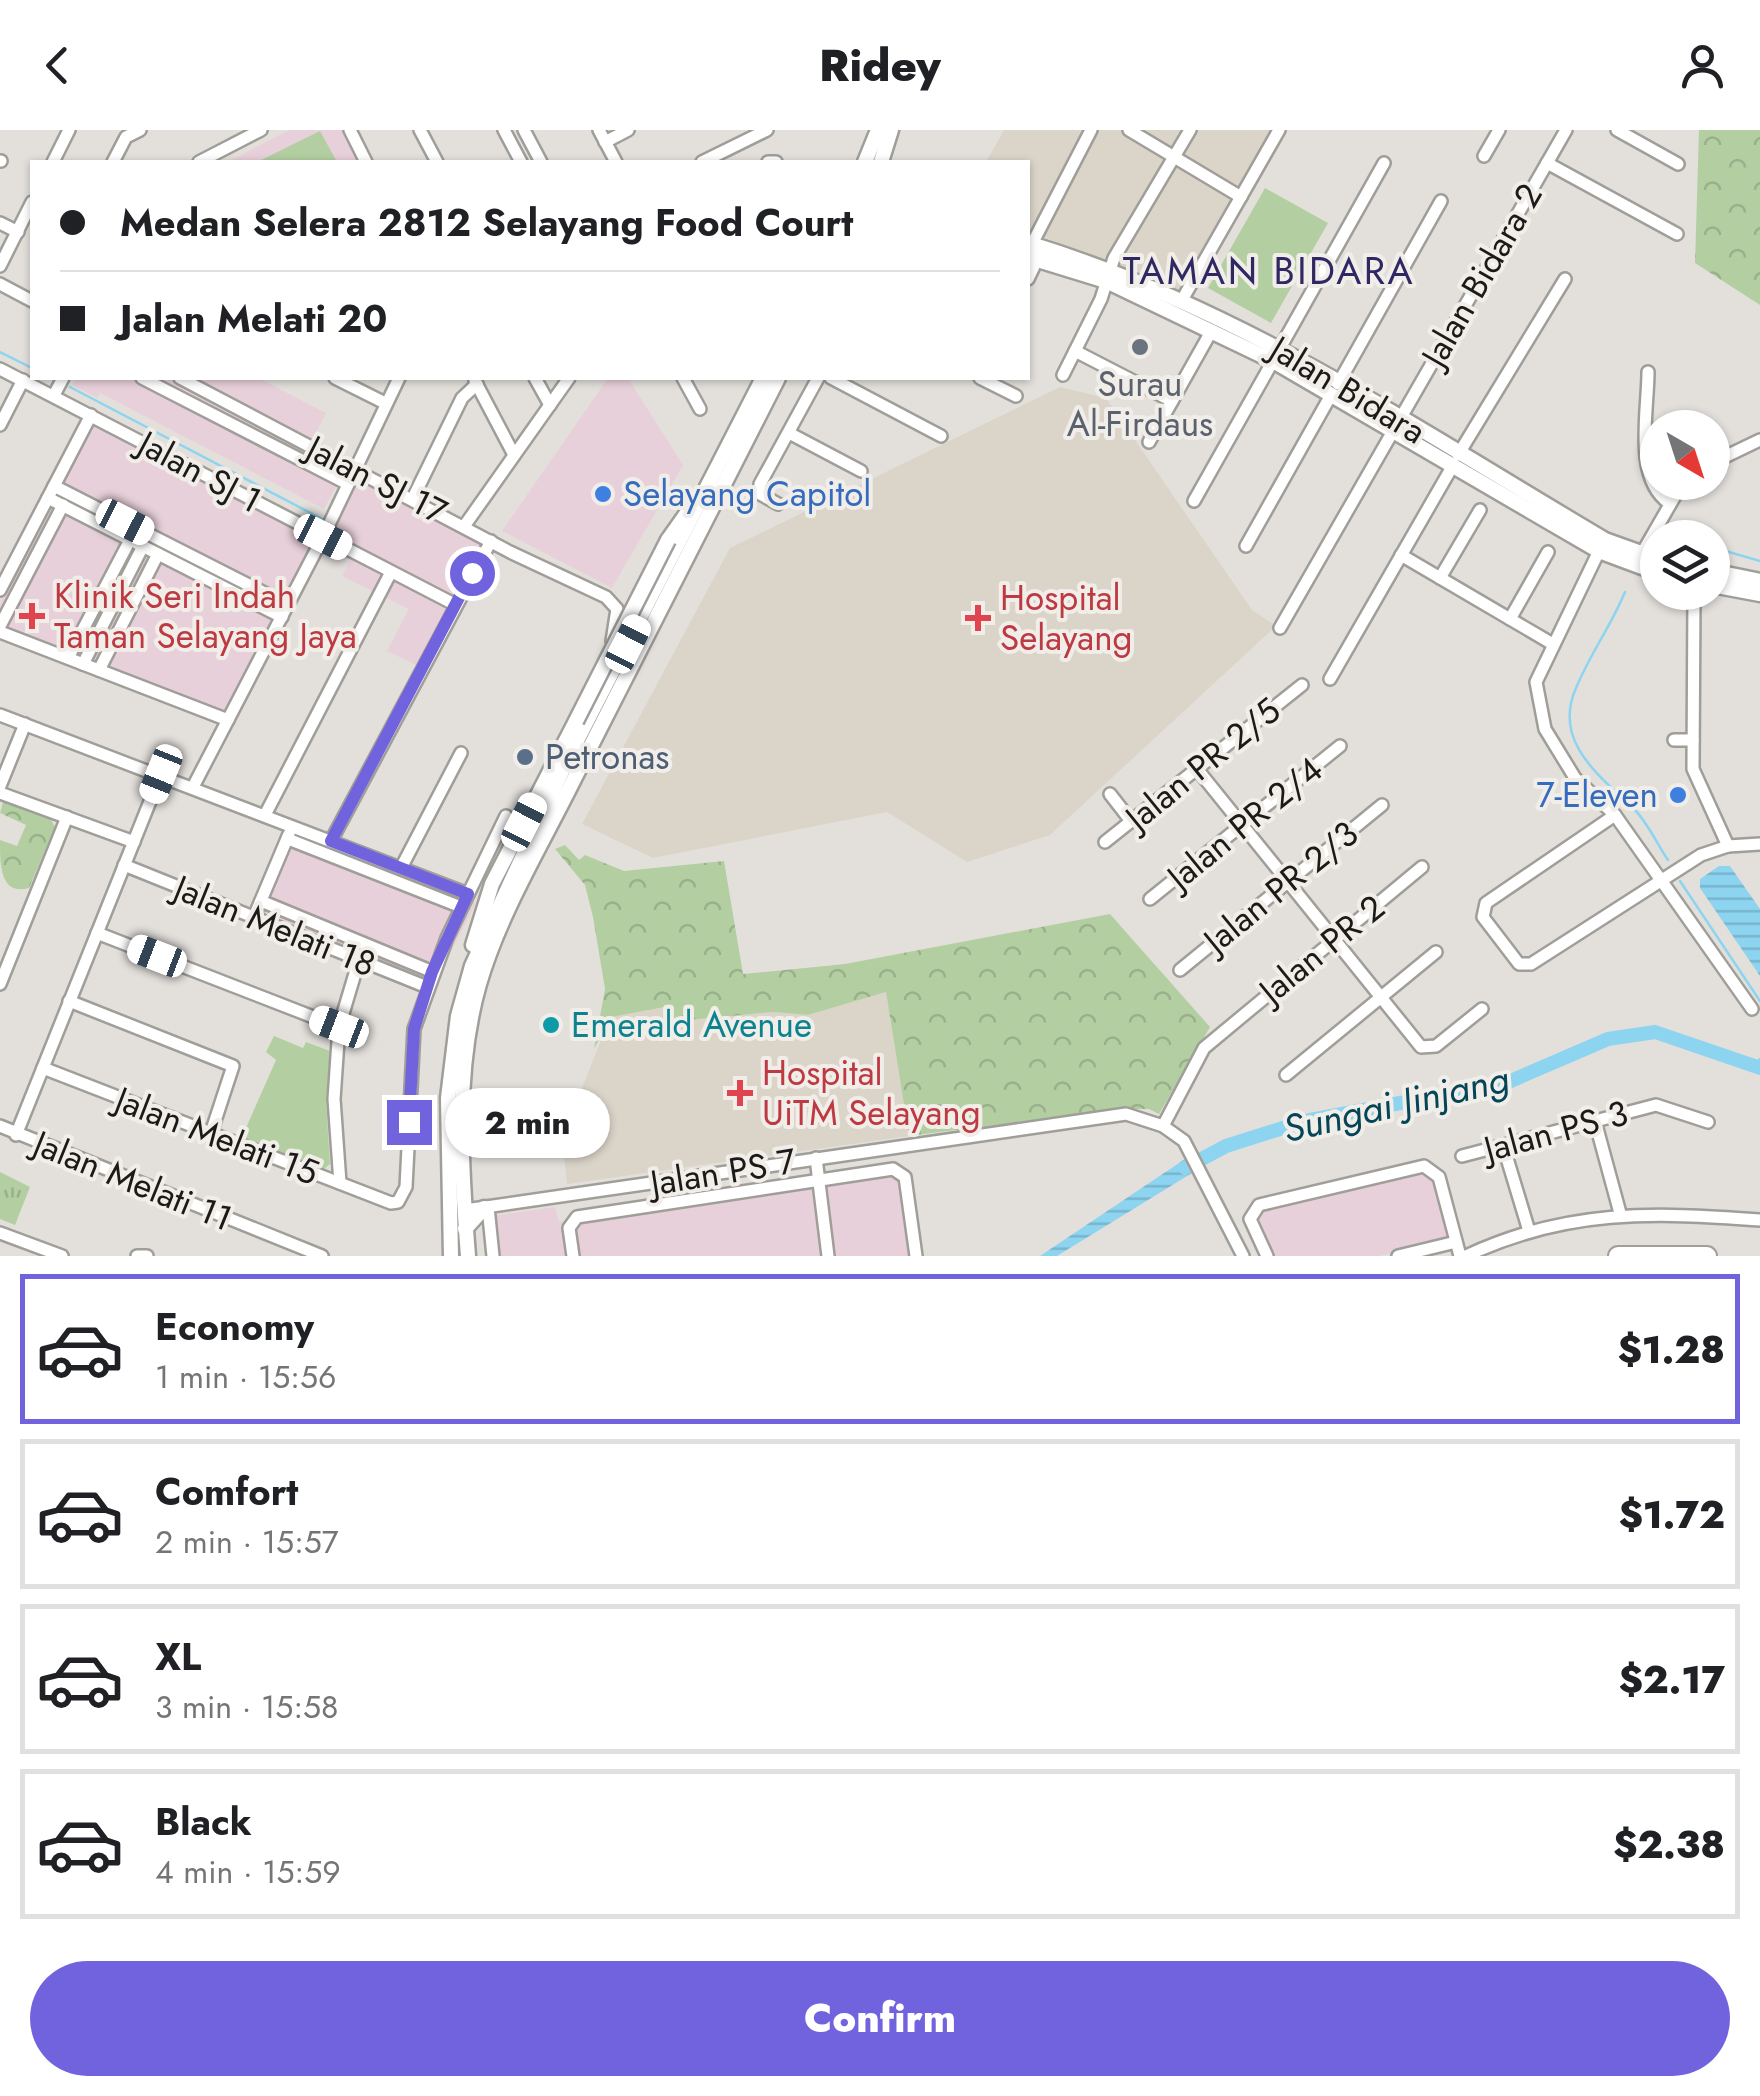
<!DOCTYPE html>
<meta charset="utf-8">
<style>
:root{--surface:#fff;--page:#f6f6f6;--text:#202124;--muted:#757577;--line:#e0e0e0;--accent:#7163dd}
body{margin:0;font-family:Jost,sans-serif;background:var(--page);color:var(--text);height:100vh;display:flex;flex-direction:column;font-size:38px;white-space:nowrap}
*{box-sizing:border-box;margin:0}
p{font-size:32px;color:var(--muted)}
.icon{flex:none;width:55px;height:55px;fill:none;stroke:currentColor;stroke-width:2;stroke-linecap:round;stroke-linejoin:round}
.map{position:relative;height:1126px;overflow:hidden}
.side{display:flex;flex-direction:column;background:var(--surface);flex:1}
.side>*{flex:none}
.banner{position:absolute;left:30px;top:30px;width:1000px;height:220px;border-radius:0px;box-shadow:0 2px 8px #0004;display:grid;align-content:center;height:220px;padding:0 30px;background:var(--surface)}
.needle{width:65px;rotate:141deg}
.tools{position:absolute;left:1640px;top:280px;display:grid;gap:20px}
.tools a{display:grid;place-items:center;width:90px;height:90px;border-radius:50%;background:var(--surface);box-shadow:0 2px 8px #0004;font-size:50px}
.end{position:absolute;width:45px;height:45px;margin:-22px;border:12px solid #7163dd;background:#fff;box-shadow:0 0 0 5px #fff}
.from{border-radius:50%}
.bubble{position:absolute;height:70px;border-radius:35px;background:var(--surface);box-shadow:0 2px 8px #0004;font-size:32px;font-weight:800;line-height:70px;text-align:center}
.car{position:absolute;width:30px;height:60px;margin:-30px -15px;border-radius:12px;box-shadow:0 0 8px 2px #0007;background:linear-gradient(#fff 24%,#345 0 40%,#fff 0 76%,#345 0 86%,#fff 0)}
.banner b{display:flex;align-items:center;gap:35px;height:95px;font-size:38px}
.banner b+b{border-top:2px solid var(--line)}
.banner i{width:25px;height:25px;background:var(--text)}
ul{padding:18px 0 0;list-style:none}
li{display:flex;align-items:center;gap:30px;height:150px;margin:0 20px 15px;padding:0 10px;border:5px solid var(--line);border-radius:0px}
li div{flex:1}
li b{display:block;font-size:38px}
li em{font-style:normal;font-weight:800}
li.current{border-color:var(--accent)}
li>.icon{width:90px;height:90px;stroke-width:1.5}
.primary-button{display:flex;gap:20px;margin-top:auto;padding:20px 30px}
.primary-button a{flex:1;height:115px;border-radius:60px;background:var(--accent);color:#fff;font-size:40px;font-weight:800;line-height:115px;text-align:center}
header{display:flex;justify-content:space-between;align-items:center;height:130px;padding:0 30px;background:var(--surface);font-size:45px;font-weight:800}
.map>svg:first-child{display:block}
.commercial{fill:#e8d0da}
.built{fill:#dbd4c9}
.grass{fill:url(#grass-tufts)}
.forest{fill:url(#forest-crowns)}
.green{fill:#b3cfa1}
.water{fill:url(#water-rules)}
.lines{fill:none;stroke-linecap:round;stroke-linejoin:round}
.stream{stroke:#8dd4f0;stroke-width:2.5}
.river{stroke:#8dd4f0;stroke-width:14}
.minor-casing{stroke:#a09e99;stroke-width:16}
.major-casing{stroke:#a09e99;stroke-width:19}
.highway-casing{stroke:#a09e99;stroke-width:22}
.minor{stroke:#fff;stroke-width:11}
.major{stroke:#fff;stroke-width:14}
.highway{stroke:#fff;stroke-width:18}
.major-bridge-casing{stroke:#a09e99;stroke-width:19;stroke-linecap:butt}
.major-bridge{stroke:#fff;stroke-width:14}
.route{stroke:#7163dd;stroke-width:12}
.worship-dot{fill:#6b7280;stroke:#f1eee9;stroke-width:4}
.shop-dot{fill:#3f7fe0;stroke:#f1eee9;stroke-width:4}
.health-dot{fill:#e0444e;stroke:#f1eee9;stroke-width:4}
.service-dot{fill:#5c6f8a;stroke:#f1eee9;stroke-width:4}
.culture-dot{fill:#0f9aa8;stroke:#f1eee9;stroke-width:4}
.labels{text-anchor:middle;stroke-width:8;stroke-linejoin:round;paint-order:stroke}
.street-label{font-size:35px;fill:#1b1a18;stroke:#f1eee9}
.worship-label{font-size:35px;fill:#5b616d;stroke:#f1eee9}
.shop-label{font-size:35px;fill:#366cbe;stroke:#f1eee9;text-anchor:start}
.health-label{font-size:35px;fill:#be3a42;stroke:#f1eee9;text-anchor:start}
.service-label{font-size:35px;fill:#4e5e75;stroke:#f1eee9;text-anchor:start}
.culture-label{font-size:35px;fill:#0d838f;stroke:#f1eee9;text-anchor:start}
.neighbourhood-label{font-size:38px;letter-spacing:2.5px;fill:#2f2863;stroke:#f1eee9}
.water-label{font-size:38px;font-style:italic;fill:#044558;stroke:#f1eee9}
</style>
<header><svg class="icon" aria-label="back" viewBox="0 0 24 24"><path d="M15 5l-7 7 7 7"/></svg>Ridey<svg class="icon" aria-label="person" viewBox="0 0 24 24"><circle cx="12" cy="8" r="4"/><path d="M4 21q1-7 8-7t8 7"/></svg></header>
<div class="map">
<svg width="1760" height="1126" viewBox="0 0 1760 1126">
<defs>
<pattern id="grass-tufts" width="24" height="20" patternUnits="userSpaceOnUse" patternTransform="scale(2.5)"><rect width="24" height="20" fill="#b3cfa1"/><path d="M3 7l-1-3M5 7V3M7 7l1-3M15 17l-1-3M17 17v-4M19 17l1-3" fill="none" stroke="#99b18a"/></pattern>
<pattern id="forest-crowns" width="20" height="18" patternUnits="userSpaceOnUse" patternTransform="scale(2.5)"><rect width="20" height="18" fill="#b3cfa1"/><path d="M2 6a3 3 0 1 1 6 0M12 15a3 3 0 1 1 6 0" fill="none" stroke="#99b18a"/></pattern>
<pattern id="water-rules" width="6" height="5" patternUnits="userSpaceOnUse" patternTransform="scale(2.5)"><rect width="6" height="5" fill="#8dd4f0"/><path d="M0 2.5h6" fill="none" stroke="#79b5cd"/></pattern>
</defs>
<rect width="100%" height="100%" fill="#e3e0dc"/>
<!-- commercial -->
<g class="commercial">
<polygon points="289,0 341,0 358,32 228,32"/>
<polygon points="76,248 258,248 326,283 313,309 351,329 324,379 100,263 97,268 72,255"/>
<polygon points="608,248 628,248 683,335 612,458 502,401"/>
<polygon points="92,296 317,409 226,585 0,495 0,473"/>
<polygon points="368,352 485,414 416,535 387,521 409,479 342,446 350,430 326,418 357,354"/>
<polygon points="298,704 476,773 434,855 262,786"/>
<polygon points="1426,1040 1437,1048 1451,1109 1379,1126 1272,1126 1254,1088 1261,1079"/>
<polygon points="893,1041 903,1049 913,1126 496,1126 492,1086 555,1077 559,1092"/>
</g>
<!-- built -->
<g class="built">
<polygon points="1004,0 1275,0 1182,162 1028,101 1028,32 986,32"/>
<polygon points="1060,257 1106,268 1252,480 1276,496 1050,705 967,732 887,682 653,728 582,694 730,418"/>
<polygon points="886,862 909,1006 567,1054 562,1009 610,887 666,877 668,892 773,882 808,885"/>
</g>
<!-- grass -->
<polygon class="grass" points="0,1042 30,1057 15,1095 0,1089"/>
<!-- forest -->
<g class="forest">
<polygon points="1699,0 1760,0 1760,175 1695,133"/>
<path d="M 8,671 L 50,688 L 55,697 L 29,758 C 0,766 0,735 0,710 L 17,716 L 26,695 L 0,683 L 3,672 Z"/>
<polygon points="565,715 579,730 585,725 624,741 724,731 743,844 845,834 1110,784 1210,897 1159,984 1149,979 1120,979 909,1006 886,862 808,885 773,882 668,892 665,877 611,887 594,919 605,859 593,787 585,755 555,719"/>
</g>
<!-- green -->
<g class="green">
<polygon points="320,1 337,32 257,32"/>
<polygon points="1265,58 1328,93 1271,193 1208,158"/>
<polygon points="274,906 303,918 306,912 330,921 326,970 330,1034 324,1039 242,1007 276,930 266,922"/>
</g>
<!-- water -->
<g class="water">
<polygon points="1719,736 1730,736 1760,779 1760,846 1700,758 1700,749"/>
<polygon points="1185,1029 1192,1043 1057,1126 1040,1126"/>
</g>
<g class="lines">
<!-- stream -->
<g class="stream">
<polyline points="0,222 32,238"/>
<polyline points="51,248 54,249"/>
<polyline points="70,257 324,390"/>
<polyline points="1712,417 1760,431"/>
<path d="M 1625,462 C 1611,496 1590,524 1576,558 C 1552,612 1600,646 1634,679 C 1648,693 1657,714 1668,730"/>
<polyline points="1680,751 1760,871"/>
<polyline points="1755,936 1760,929"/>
</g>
<!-- river -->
<polyline class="river" points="1185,1038 1226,1016 1305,991 1506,953 1608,909 1655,902 1760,938"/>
<defs>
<g id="minor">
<polyline points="350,0 366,32"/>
<polyline points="420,0 437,32"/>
<polyline points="504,0 521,32"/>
<polyline points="524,0 541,32"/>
<polyline points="599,0 616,32"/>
<polyline points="1129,0 1241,67"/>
<polyline points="1617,0 1678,34"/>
<polyline points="605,12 628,0"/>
<polyline points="1484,26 1499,0"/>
<polyline points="0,31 1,31"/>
<polyline points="53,32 69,0"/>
<polyline points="113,32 126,7 140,0"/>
<polyline points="199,32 261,0"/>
<polyline points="702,32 767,0"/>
<polyline points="768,32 776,32"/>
<polyline points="1547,33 1677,104"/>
<polyline points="0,93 18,102"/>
<polyline points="0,136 32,72"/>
<polyline points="1028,149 1038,128 1032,114 1091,0"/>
<polyline points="0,154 32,171"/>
<polyline points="1182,170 1279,0"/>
<polyline points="1280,218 1384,33"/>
<polyline points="1075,221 1172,271"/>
<polyline points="0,239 454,474"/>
<path d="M 1648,242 C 1648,282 1633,348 1669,373"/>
<polyline points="1063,245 1101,169 1114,128 1190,0"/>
<polyline points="142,248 348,354"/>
<polyline points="180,248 510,422 606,467 617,479 612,511"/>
<polyline points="335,248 385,273"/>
<polyline points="535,248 550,275"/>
<polyline points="683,248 700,279"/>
<polyline points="831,248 941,306"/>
<polyline points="980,248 1016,266"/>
<polyline points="475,251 514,325"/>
<polyline points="1338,254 1441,71"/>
<polyline points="54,265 63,248"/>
<polyline points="0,295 23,250"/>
<polyline points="789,303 861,341"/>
<polyline points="1149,312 1212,200"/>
<polyline points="1458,325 1565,149"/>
<polyline points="1712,333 1760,310"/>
<polyline points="54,356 288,475"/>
<polyline points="48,368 282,487"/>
<polyline points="413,368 462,268 477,254"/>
<polyline points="1194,371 1273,231"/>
<polyline points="778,374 760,364 760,354 818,248"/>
<polyline points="465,395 569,248"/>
<polyline points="1246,416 1331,265"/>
<polyline points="1599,421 1536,552 1545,599 1575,648 1615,685 1752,879"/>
<polyline points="1401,425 1551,513"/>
<polyline points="1641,425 1683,352"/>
<polyline points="1440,448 1480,380"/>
<polyline points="0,460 91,285"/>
<polyline points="1694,462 1693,639 1728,716"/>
<polyline points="1510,489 1548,422"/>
<polyline points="0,496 63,375"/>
<polyline points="1280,498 1566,0"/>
<polyline points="0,502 228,590"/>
<polyline points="68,528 130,410"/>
<polyline points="83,534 143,416"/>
<polyline points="99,540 158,424"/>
<polyline points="1330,549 1452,337"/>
<polyline points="0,585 468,764"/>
<polyline points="1674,610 1693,610"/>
<polyline points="1197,639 1421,917 1436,916 1482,879"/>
<polyline points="0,656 25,594"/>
<polyline points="193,657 323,407 399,248"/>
<polyline points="0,663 134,712"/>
<polyline points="1110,664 1131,691"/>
<polyline points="265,685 391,442"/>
<polyline points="1615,685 1486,773 1483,787 1519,834 1531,834 1701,725 1728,716 1760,714"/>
<polyline points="288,709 461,777"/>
<polyline points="331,711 491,411"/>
<polyline points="1105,712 1302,555"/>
<polyline points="124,735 427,857"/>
<polyline points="401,738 461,623"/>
<polyline points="1150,769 1340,616"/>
<polyline points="261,771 433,842"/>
<polyline points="254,787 289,704"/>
<polyline points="97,803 339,897"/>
<polyline points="1180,840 1382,675"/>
<polyline points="0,854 67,687"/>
<polyline points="69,871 233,936 211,1003"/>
<polyline points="43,938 391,1073 398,1072 406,1057 414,899 447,808 506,686"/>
<polyline points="1286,945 1436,822"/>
<polyline points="1595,991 1620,1083"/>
<polyline points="0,996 322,1126"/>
<polyline points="1163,996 1204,918 1422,737"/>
<polyline points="16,1005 161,644"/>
<polyline points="1503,1015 1529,1101"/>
<polyline points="1462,1026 1656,975 1708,992"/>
<polyline points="816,1028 828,1126"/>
<polyline points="340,1053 334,969 339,897 359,830"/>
<polyline points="488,1077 493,1126"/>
<polyline points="465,1080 1126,984 1163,996 1184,1011 1243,1126"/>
<polyline points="0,1103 62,1126"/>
<polyline points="137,1126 147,1126"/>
<polyline points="573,1126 569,1098 577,1087 893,1039 905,1047 916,1126"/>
<polyline points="1267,1126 1250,1089 1259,1075 1424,1036 1439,1047 1460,1126"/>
<polyline points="1398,1126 1456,1112"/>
<path d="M 1466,1126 C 1566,1079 1653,1082 1760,1090"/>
</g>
<g id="major">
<polyline points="865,32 878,0"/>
<polyline points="881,32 891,0"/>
<path d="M 1028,113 C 1236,176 1419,300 1605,410 L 1658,429"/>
<polyline points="1028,127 1106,151 1273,231 1599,421 1658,443"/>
<polyline points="668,410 699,366"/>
<polyline points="1712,441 1760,451"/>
<polyline points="1712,455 1760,464"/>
<polyline points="473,815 492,754 576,591"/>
<polyline points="465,1099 484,1078"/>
<polyline points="451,1126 448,968 458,886 472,836 570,624 763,248"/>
<path d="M 468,1126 C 461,1037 454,941 479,854 C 500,782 542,714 575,647 C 642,514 710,381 778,248"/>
</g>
<polyline id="highway" points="1618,1126 1707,1126"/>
</defs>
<!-- minor casing -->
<use href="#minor" class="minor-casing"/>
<!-- major casing -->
<use href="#major" class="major-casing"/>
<!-- highway casing -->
<use href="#highway" class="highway-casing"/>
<!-- minor -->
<use href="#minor" class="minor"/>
<!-- major -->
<use href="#major" class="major"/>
<!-- highway -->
<use href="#highway" class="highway"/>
<defs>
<polyline id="major-bridge" points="576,591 668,410"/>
</defs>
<!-- major-bridge casing -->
<use href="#major-bridge" class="major-bridge-casing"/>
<!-- major-bridge -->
<use href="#major-bridge" class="major-bridge"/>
</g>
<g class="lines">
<!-- route -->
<polyline class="route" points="409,992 414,899 432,842 468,764 331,711 472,443"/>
</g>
<!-- markers -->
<circle class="worship-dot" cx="1140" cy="217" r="10"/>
<g class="shop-dot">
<circle cx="603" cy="364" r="10"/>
<circle cx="1678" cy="665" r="10"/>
</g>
<g class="health-dot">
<path d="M27 471h10v10h10v10h-10v10h-10v-10h-10v-10h10z"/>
<path d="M973 473h10v10h10v10h-10v10h-10v-10h-10v-10h10z"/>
<path d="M735 948h10v10h10v10h-10v10h-10v-10h-10v-10h10z"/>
</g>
<circle class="service-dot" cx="525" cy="627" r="10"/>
<circle class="culture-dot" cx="551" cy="895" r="10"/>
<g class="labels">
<!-- street labels -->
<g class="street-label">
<text transform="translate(1482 145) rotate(-60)" y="12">Jalan Bidara 2</text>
<text transform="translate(1348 260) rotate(31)" y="12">Jalan Bidara</text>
<text transform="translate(200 342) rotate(28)" y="12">Jalan SJ 1</text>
<text transform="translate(377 350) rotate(27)" y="12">Jalan SJ 17</text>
<text transform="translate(1203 634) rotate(-39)" y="12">Jalan PR 2/5</text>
<text transform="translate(1245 693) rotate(-39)" y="12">Jalan PR 2/4</text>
<text transform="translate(1281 757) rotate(-39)" y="12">Jalan PR 2/3</text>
<text transform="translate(275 796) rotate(22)" y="12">Jalan Melati 18</text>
<text transform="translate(1322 819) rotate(-39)" y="12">Jalan PR 2</text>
<text transform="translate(1556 1001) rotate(-15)" y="12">Jalan PS 3</text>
<text transform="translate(217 1006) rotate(21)" y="12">Jalan Melati 15</text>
<text transform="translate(723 1042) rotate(-9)" y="12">Jalan PS 7</text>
<text transform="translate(133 1051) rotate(22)" y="12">Jalan Melati 11</text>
</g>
<!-- worship labels -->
<g class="worship-label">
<text x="1140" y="266">Surau<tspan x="1140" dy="40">Al-Firdaus</tspan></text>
</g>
<!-- shop labels -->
<g class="shop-label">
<text x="623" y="376">Selayang Capitol</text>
<text x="1658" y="677" text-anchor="end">7-Eleven</text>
</g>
<!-- health labels -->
<g class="health-label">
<text x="54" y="478">Klinik Seri Indah<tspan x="54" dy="40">Taman Selayang Jaya</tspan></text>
<text x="1000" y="480">Hospital<tspan x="1000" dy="40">Selayang</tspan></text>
<text x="762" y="955">Hospital<tspan x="762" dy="40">UiTM Selayang</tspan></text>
</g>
<!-- service labels -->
<g class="service-label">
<text x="545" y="639">Petronas</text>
</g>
<!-- culture labels -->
<g class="culture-label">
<text x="571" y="907">Emerald Avenue</text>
</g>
<!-- neighbourhood labels -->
<g class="neighbourhood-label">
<text x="1269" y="154">TAMAN BIDARA</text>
</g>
<!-- water labels -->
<g class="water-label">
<text transform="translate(1396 974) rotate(-13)" y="13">Sungai Jinjang</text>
</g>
</g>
</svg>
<div class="tools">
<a><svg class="needle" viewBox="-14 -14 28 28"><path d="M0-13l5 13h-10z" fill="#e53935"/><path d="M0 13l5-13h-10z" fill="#757577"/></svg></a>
<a><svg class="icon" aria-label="layers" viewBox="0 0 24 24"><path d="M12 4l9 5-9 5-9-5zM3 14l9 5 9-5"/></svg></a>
</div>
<i class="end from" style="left:472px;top:443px"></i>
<i class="end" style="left:409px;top:992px"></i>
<div class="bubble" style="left:445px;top:958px;width:165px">2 min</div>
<i class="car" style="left:125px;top:392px;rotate:117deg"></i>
<i class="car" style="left:323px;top:407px;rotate:117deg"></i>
<i class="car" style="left:628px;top:514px;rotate:27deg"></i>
<i class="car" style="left:161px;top:644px;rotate:202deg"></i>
<i class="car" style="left:524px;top:692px;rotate:27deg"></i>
<i class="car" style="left:157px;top:826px;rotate:291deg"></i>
<i class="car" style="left:339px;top:897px;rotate:291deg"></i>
<div class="banner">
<b><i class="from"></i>Medan Selera 2812 Selayang Food Court</b>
<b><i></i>Jalan Melati 20</b>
</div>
</div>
<section class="side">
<ul>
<li class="current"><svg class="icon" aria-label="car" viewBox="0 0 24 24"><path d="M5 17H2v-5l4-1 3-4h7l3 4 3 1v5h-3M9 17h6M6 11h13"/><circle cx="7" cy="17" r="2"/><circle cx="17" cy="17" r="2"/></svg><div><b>Economy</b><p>1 min · 15:56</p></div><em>$1.28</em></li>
<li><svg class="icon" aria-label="car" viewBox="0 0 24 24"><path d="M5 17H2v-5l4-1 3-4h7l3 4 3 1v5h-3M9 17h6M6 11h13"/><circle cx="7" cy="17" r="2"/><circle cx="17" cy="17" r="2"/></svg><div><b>Comfort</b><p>2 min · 15:57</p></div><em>$1.72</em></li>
<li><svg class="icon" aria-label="car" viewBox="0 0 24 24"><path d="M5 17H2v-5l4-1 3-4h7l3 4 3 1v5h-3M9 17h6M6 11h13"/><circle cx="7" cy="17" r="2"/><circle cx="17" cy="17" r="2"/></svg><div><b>XL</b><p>3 min · 15:58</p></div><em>$2.17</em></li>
<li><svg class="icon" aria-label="car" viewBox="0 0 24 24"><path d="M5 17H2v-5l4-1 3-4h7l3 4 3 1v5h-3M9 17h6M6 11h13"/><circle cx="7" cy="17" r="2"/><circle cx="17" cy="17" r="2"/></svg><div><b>Black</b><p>4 min · 15:59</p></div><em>$2.38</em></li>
</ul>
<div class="primary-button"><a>Confirm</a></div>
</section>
